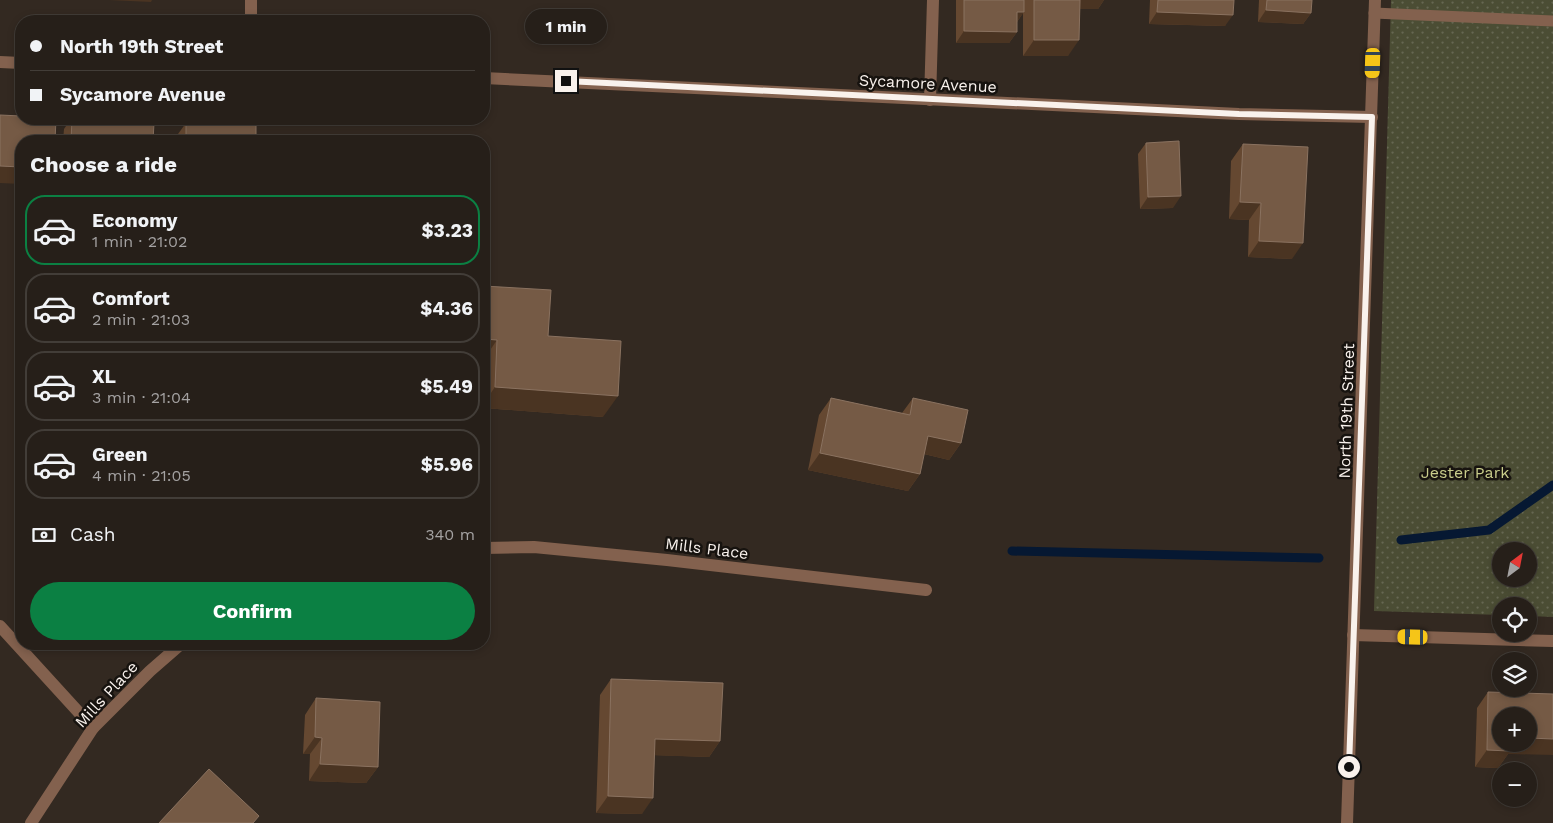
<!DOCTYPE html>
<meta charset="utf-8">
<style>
:root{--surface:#261f19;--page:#2e2722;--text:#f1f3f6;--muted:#a4a2a2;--line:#423d38;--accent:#0b8043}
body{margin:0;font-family:"Work Sans",sans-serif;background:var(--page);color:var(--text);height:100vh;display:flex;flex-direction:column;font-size:19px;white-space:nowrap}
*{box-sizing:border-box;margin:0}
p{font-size:16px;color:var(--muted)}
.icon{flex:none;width:28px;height:28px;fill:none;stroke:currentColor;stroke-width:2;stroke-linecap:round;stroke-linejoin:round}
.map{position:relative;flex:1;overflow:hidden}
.drawer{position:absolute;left:15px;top:135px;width:475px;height:515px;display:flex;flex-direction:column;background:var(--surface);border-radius:20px;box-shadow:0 2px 8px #0003,0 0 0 1px var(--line)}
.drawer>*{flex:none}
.hud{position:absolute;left:15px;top:15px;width:475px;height:110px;border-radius:20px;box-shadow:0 2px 8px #0003,0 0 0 1px var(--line);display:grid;align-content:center;height:110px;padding:0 15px;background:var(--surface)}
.needle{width:32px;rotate:32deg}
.controls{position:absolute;left:1492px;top:542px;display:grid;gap:10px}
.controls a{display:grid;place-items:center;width:45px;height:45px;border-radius:50%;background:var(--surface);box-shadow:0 2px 8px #0003,0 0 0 1px var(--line);font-size:25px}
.end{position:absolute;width:22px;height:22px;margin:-11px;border:6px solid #f9f2ed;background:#111;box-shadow:0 0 0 2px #111}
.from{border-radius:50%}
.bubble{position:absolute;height:35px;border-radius:18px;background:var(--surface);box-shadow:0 2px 8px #0003,0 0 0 1px var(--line);font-size:16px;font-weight:700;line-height:35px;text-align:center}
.car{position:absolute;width:15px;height:30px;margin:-15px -8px;border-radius:6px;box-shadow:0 0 4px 1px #0007;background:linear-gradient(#f5c518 24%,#345 0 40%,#f5c518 0 76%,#345 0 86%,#f5c518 0)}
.hud b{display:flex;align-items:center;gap:18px;height:48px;font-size:19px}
.hud b+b{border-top:1px solid var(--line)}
.hud i{width:12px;height:12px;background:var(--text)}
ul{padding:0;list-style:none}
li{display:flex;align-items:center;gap:15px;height:70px;margin:0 10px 8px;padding:0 5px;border:2px solid var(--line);border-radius:20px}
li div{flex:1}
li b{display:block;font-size:19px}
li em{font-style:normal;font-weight:700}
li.selected{border-color:var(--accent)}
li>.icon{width:45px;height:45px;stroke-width:1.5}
h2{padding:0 15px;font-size:22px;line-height:60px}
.pay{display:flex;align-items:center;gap:12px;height:55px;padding:0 15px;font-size:19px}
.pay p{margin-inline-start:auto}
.cta{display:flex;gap:10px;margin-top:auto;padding:10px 15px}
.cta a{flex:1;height:58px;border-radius:30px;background:var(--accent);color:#fff;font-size:20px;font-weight:700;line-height:58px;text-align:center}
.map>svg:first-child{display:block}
.park{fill:url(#park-dots);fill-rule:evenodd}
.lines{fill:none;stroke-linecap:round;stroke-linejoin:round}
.stream{stroke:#061832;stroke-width:9}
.service{stroke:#83614e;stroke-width:11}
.minor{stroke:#83614e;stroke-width:12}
.wall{fill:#654831}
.shaded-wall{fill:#4a3422}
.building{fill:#755a45;stroke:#8a7260}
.route{stroke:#f9f2ed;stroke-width:6}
.labels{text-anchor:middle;stroke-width:5;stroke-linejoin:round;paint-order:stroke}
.street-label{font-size:16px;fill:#f9f2ed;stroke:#17130f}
.park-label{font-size:16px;fill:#c9cd8b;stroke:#17130f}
</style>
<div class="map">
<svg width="1553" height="823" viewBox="0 0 1553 823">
<defs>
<pattern id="park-dots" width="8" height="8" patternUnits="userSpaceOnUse" patternTransform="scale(1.25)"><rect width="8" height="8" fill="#4b4d34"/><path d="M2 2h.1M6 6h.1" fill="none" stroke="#666752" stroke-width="1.8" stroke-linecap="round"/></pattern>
</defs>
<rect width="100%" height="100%" fill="#332921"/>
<!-- park -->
<path class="park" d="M 1391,0 L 1553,0 L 1553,617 L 1529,616 L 1529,606 L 1501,606 L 1501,615 L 1374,611 ZM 1501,551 L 1529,551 L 1529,579 L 1501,579 Z"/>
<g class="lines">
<!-- stream -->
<g class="stream">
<polyline points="1401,540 1489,530 1553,485"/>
<polyline points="1012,551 1319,558"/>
</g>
<!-- service -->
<polyline class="service" points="1374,13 1553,21"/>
<!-- minor -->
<g class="minor">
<polyline points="251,21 251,0"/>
<polyline points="0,62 21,63"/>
<polyline points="484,78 1239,114 1372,117"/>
<polyline points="930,100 933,0"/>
<polyline points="484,548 534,547 667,560 926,590"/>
<polyline points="0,626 93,728"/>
<polyline points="1353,635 1553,641"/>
<polyline points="31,823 93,728 150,671 181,644"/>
<polyline points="1347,823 1375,0"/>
</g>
</g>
<!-- wall -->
<g class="wall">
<polygon points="956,0 1104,0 1098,9 1080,9 1068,56 1023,56 1023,13 1017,22 1017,32 1009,43 956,43"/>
<polygon points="1150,0 1234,0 1225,26 1149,24"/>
<polygon points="1259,0 1312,0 1311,13 1303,24 1258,22"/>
<polygon points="71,119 91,119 153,141 63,141 64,129"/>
<polygon points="186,123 256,141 178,141 178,134"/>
<polygon points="1146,143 1173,208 1140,209 1138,154"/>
<polygon points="1243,144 1292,259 1248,257 1249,220 1229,219 1231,161"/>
<polygon points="484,286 548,336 603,417 484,408"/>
<polygon points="831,398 902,413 913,398 961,443 949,460 924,454 920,474 908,491 808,470 819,415"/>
<polygon points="611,679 720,741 709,757 655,755 642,814 596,813 600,695"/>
<polygon points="1488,692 1508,754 1498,768 1475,767 1477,708"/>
<polygon points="316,698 378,767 366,783 309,781 310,754 303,754 305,715"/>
</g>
<!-- shaded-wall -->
<g class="shaded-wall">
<polygon points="109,0 152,0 151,2"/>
<polygon points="1074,0 1104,0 1098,9 1068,9"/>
<polygon points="1266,10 1311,13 1303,24 1258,22"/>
<polygon points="1017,12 1024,12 1016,23"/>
<polygon points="1157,12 1233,15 1225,26 1149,24"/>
<polygon points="964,31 1017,32 1009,43 956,43"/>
<polygon points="1034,40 1079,40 1068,56 1023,56"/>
<polygon points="0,166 21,167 21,184 0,183"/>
<polygon points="1181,196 1173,208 1140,209 1148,197"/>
<polygon points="1240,202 1261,203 1249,220 1229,219"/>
<polygon points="1259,241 1303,243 1292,259 1248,257"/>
<polygon points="484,339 497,340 484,359"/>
<polygon points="495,387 618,396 603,417 484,408 484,403"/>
<polygon points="928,436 961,443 949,460 916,452"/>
<polygon points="820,453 920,474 908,491 808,470"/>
<polygon points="315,737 322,738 310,754 303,754"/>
<polygon points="1529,738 1553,739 1553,755 1508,754 1498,768 1475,767 1487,750 1505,744 1529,744"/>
<polygon points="655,739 720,741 709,757 644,755"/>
<polygon points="320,764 378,767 366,783 309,781"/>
<polygon points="608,796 653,798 642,814 596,813"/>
</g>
<!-- building -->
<g class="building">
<polygon points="964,0 1024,0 1024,12 1017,12 1017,32 964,31"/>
<polygon points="1034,0 1080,0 1079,40 1034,40"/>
<polygon points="1158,0 1234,0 1233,15 1157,12"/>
<polygon points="1267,0 1312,0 1311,13 1266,10"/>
<polygon points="0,115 21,116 21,119 56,119 55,141 21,141 21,167 0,166"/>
<polygon points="72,119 91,119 154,123 153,141 71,141"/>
<polygon points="186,123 256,124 256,141 186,141"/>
<polygon points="1179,141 1181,196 1148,197 1146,143"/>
<polygon points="1243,144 1308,147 1303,243 1259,241 1261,203 1240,202"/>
<polygon points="484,286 551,290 548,336 621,341 618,396 495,387 497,340 484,339"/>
<polygon points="831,398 910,415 913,398 968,410 961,443 928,436 920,474 820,453"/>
<polygon points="611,679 723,683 720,741 655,739 653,798 608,796"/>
<polygon points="1488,692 1553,694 1553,739 1529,738 1529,716 1501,716 1501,744 1510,744 1509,751 1487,750"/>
<polygon points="316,698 380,702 378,767 320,764 322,738 315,737"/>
<polygon points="209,769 259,816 253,823 159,823"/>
</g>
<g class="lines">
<!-- route -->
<polyline class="route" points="566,81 1239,114 1372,117 1349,767"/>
</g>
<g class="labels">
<!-- street labels -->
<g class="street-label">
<text transform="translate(928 83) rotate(3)" y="6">Sycamore Avenue</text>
<text transform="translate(1346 411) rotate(-88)" y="6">North 19th Street</text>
<text transform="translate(707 548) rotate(7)" y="6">Mills Place</text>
<text transform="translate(106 694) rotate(-47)" y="6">Mills Place</text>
</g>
<!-- park labels -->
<g class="park-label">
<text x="1465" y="478">Jester Park</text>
</g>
</g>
</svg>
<div class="controls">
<a><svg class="needle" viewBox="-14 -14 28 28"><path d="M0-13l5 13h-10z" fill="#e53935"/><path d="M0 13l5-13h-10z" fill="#a4a2a2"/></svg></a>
<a><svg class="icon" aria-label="locate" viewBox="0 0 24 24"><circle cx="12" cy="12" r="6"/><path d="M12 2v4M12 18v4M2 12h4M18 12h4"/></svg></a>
<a><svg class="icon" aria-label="layers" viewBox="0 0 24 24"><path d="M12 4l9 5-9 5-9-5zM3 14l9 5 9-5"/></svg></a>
<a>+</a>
<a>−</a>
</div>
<i class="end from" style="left:1349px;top:767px"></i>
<i class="end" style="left:566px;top:81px"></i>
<div class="bubble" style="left:525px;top:9px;width:82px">1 min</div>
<i class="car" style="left:1373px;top:63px;rotate:182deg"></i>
<i class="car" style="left:1413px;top:637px;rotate:271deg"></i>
<div class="hud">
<b><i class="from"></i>North 19th Street</b>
<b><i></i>Sycamore Avenue</b>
</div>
<section class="drawer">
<h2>Choose a ride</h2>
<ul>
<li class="selected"><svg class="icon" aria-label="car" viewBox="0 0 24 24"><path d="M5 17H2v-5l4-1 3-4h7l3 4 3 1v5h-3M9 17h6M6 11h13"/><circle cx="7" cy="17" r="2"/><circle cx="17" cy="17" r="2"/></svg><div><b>Economy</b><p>1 min · 21:02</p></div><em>$3.23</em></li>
<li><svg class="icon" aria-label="car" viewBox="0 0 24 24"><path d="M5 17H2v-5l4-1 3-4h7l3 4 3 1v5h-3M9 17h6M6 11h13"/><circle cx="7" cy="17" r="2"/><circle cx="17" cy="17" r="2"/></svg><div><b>Comfort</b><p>2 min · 21:03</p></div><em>$4.36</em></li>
<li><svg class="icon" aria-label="car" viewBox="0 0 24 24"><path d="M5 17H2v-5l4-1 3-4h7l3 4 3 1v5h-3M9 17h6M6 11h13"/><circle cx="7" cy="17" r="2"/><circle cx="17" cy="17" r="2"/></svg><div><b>XL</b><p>3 min · 21:04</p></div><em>$5.49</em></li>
<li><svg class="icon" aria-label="car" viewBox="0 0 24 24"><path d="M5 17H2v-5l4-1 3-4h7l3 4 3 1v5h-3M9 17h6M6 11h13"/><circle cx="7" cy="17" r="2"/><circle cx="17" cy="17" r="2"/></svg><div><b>Green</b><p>4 min · 21:05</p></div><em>$5.96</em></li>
</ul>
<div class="pay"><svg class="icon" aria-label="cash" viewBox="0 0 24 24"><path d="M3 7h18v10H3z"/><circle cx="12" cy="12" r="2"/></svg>Cash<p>340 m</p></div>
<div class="cta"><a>Confirm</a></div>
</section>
</div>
